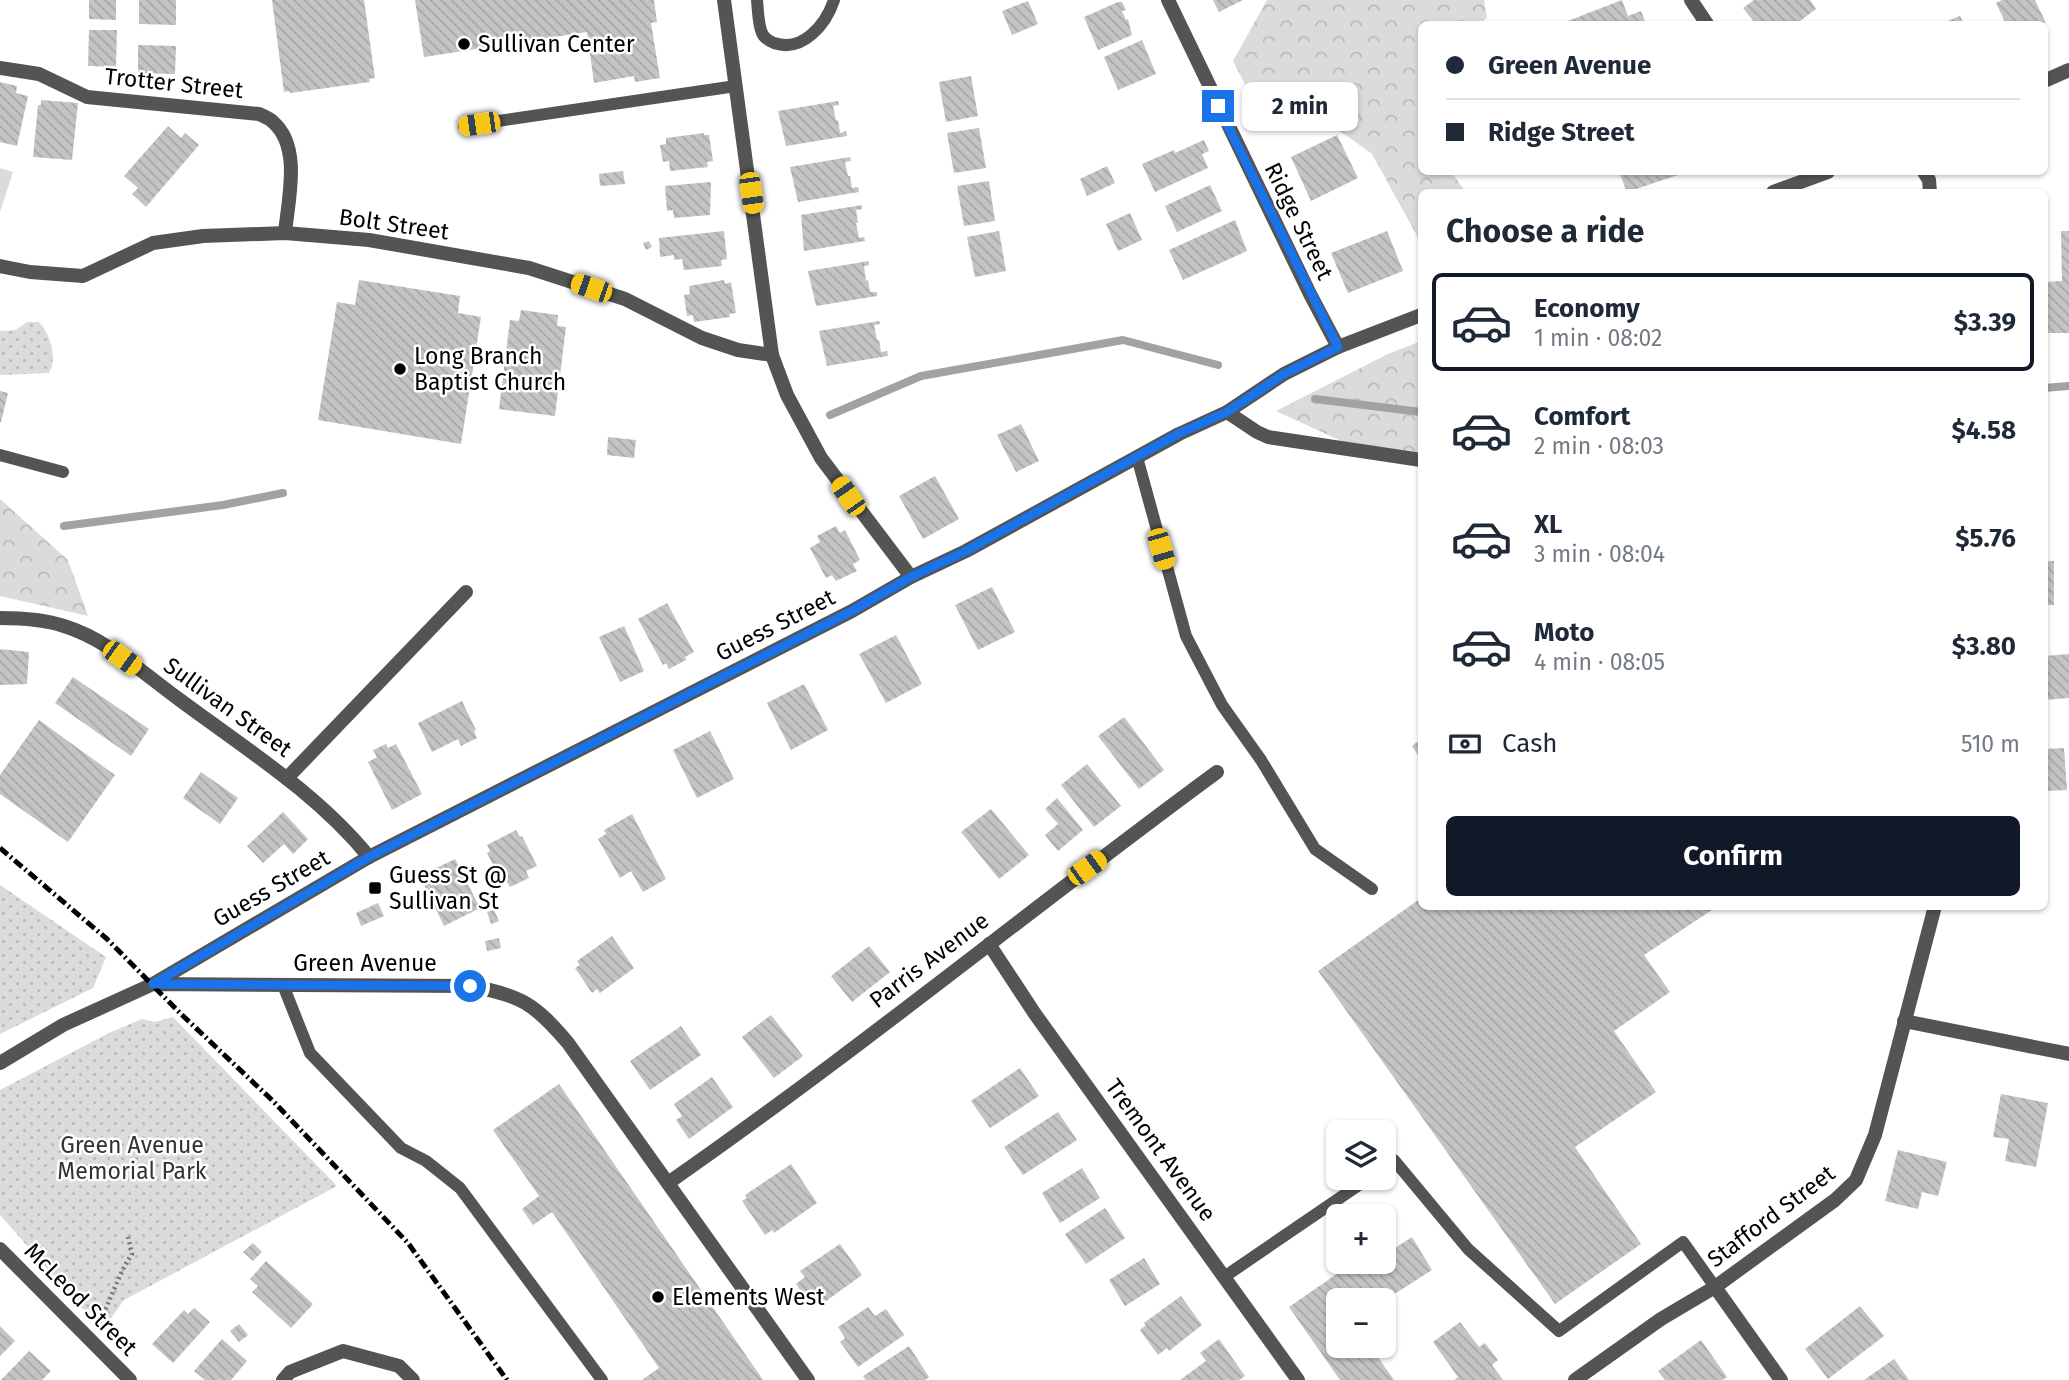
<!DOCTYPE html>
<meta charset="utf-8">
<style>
:root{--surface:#fff;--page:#f6f6f7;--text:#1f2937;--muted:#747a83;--line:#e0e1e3;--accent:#111827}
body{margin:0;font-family:"Fira Sans",sans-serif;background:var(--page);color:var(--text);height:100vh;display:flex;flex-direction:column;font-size:26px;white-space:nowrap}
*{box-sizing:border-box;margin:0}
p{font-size:23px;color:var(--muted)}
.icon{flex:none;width:38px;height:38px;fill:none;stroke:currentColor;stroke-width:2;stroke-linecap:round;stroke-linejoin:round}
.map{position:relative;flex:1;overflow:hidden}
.drawer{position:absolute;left:1418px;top:189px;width:630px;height:721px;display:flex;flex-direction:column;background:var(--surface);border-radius:10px;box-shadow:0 2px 5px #0004}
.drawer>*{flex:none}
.guide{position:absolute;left:1418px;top:21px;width:630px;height:154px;border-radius:10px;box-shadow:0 2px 5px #0004;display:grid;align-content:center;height:154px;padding:0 28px;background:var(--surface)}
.controls{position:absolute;left:1326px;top:1120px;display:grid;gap:14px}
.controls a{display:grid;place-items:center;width:70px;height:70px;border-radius:10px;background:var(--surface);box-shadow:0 2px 5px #0004;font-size:35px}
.end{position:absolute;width:32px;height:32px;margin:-16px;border:9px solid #1a73e8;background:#fff;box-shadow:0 0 0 4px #fff}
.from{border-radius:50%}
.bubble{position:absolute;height:49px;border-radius:10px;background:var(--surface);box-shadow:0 2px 5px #0004;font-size:23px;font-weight:700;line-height:49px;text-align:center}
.car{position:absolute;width:21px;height:42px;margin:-21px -10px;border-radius:9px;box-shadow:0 0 5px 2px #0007;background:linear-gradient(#f5c518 24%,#345 0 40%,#f5c518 0 76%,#345 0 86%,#f5c518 0)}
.guide b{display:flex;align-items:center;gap:24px;height:66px;font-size:26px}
.guide b+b{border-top:2px solid var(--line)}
.guide i{width:18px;height:18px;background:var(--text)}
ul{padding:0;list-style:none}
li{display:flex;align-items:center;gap:21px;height:98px;margin:0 14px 10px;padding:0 14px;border:4px solid transparent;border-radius:10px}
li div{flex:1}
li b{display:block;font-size:26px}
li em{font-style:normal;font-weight:700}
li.selected{border-color:var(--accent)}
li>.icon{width:63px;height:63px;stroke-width:1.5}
h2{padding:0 28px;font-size:32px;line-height:84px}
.pay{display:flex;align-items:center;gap:18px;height:77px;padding:0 28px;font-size:26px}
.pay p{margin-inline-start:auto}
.action{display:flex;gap:14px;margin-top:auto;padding:14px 28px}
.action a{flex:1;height:80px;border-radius:10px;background:var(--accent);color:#fff;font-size:28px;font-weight:700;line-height:80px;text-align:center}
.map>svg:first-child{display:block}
.grass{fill:url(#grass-dots)}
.forest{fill:url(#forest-crowns)}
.garden{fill:#dbdbdb}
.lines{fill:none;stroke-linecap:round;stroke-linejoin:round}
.stream{stroke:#a2a2a2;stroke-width:8}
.building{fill:url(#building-back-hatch)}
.path{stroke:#767676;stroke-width:4.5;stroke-dasharray:2 3.5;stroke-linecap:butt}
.service{stroke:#545454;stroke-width:12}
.minor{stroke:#545454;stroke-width:14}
.tertiary{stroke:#545454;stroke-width:14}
.rail{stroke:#000;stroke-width:5;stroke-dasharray:10 3.5 2 3.5;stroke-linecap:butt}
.route{stroke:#1a73e8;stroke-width:9}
.poi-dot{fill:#000;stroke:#fff;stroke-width:2.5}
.labels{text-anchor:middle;stroke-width:5;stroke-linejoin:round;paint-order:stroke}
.poi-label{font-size:23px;fill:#000;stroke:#fff;text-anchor:start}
.street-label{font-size:23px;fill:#000;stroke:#fff}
.park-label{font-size:23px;fill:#323232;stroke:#fff}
</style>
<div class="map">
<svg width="2069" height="1380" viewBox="0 0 2069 1380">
<defs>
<pattern id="grass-dots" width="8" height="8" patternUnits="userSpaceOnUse" patternTransform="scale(1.75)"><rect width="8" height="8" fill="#dbdbdb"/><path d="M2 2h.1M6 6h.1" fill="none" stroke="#bababa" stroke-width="1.8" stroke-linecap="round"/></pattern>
<pattern id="forest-crowns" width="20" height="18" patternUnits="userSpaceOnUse" patternTransform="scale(1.75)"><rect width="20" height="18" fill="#dbdbdb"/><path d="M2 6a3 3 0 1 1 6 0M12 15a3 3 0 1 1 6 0" fill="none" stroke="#bababa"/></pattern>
<pattern id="building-back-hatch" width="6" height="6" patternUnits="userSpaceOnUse" patternTransform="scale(1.75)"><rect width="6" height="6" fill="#c4c4c4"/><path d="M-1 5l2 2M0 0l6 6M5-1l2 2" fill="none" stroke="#a7a7a7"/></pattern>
</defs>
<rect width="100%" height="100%" fill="#fff"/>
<!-- grass -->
<g class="grass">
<path d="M 27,322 L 39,322 C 50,334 58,358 49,373 L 0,375 L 0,331 L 16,330 Z"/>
<polygon points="0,885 106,957 93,988 0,1034"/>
<polygon points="173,1017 337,1186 124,1300 102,1331 0,1215 0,1090 109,1033 142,1019 155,1022"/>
</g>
<!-- forest -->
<g class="forest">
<polygon points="1267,0 1484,0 1487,17 1481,24 1421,24 1421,172 1451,172 1466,192 1421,192 1421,243 1372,154 1322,118 1266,125 1233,61"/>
<polygon points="1421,341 1421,457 1376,457 1276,411 1388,354"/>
<polygon points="0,499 68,560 88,616 0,596"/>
</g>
<!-- garden -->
<polygon class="garden" points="0,168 13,172 0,212"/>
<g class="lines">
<!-- stream -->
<g class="stream">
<polyline points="2044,388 2069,386"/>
<polyline points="1315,399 1421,412"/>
<polyline points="830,415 921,376 1123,340 1218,365"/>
<polyline points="64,526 223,505 283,493"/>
</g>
</g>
<!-- building -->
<g class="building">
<polygon points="89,0 116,0 116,20 89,19"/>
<polygon points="139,0 176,0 176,25 139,24"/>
<polygon points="272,0 364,0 375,78 369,79 370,82 290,93 289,91 284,92"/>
<polygon points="415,0 654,0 657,22 651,23 660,78 635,82 634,76 594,83 587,32 424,57"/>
<polygon points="1213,0 1243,0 1219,12"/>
<polygon points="1622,0 1628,16 1641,11 1646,24 1560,24"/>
<polygon points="1754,0 1810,0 1816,9 1796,24 1756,24 1743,8"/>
<polygon points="2002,0 2035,0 2046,23 2006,24 1996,3"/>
<polygon points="1028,1 1038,24 1012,35 1002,11"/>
<polygon points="1118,2 1122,2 1126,10 1122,11 1126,20 1128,19 1132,35 1098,50 1084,17"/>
<polygon points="1960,16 1964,24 1940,24"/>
<polygon points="89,30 117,30 116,67 88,66"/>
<polygon points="1142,40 1156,74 1118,90 1104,57"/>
<polygon points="138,45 176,46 175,74 138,73"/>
<polygon points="971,76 978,116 946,122 939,82"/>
<polygon points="0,82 17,86 16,93 28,96 17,146 0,142"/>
<polygon points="41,100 78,103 72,160 33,157 38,105 41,105"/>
<polygon points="838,101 839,105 833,106 836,121 838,120 840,133 846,131 847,136 786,146 778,111"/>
<polygon points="168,126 181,138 185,133 199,145 146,207 132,194 138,188 124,176"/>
<polygon points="979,128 986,168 954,173 947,133"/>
<polygon points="704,133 704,135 709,135 713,161 707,162 708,167 670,171 669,161 663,162 660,145 666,144 666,138"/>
<polygon points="1337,135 1358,178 1311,201 1291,157"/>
<polygon points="1204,140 1209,151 1202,154 1208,168 1155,192 1142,164 1174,150 1175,153"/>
<polygon points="850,157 851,161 845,162 848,176 850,176 852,188 858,187 859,192 798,202 790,167"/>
<polygon points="1107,166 1115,183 1087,196 1080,179"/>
<polygon points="623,171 625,184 600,186 599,174"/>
<polygon points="1619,172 1687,172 1627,192"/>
<polygon points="989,181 995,221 964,226 957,186"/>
<polygon points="711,182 710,215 674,218 673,210 667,211 665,186"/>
<polygon points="1210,185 1222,211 1177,232 1165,206"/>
<polygon points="862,205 862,209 856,210 858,223 856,223 859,238 864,237 865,241 804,251 801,215"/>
<polygon points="1130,213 1142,240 1118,251 1106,224"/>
<polygon points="1235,220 1247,251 1183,280 1169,250"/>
<polygon points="724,231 727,259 721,260 722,266 684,270 682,259 674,260 674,255 660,257 659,238"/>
<polygon points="999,231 1006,271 975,277 967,237"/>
<polygon points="1387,231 1403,271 1348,293 1331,253"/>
<polygon points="2061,231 2069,231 2069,333 2044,333 2044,282 2062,281"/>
<polygon points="649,241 652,247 646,250 643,243"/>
<polygon points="869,261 869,265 864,266 866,281 868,280 870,292 877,292 877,296 816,306 808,271"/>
<polygon points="359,280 460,296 458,313 481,317 461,444 318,420 337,302 355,305"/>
<polygon points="724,280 725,284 731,282 736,313 729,314 730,317 694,322 693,315 687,316 684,295 690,294 689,286"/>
<polygon points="521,310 558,315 557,326 566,327 555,416 499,409 510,320 519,321"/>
<polygon points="879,321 880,324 874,325 877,340 879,340 881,352 887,351 888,356 827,366 819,331"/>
<polygon points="0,391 8,393 1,422 0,422"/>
<polygon points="1021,424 1039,461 1016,472 997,435"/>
<polygon points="608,437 636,440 634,458 607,455"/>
<polygon points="935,476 959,519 923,539 899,496"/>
<polygon points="836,526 840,533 845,530 860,560 853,564 857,571 836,581 832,575 826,578 810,548 820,542 817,536"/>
<rect x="2044" y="561" width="10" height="44"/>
<polygon points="992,587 1015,632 978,650 955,605"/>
<polygon points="667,603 694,652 685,657 686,660 669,669 666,663 663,665 638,619"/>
<polygon points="624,626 644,671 620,682 599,637"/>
<polygon points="896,635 922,684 886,703 859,654"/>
<polygon points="0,649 29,652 27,684 0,685"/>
<polygon points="2069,654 2069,698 2044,700 2044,656"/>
<polygon points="73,677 149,729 131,756 55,703"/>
<polygon points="804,684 828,730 791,750 767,703"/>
<polygon points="462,701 476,730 474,731 477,738 461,746 458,739 432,752 418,723"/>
<polygon points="1124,717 1164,770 1139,789 1098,736"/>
<polygon points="39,720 115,775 68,842 0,794 0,775"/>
<polygon points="710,731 734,779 697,798 673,750"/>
<polygon points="1421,739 1421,760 1412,746"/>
<polygon points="386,744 388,748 396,744 422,794 392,810 368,762 377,757 373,750"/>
<polygon points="2064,748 2067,790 2044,791 2044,749"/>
<polygon points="1087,764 1121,806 1094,827 1061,785"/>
<polygon points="201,772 238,798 220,824 183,798"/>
<polygon points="1057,798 1083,830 1058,851 1045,835 1058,824 1045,809"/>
<polygon points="991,809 1029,855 999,879 961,832"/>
<polygon points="283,812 308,839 293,854 284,844 263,863 247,846"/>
<polygon points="632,814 666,879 643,892 631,871 620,878 598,839 606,834 604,830"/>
<polygon points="516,830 520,837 522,836 537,866 526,871 529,878 510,887 507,882 503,884 487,853 490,851 487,845"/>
<polygon points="455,859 480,908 444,926 420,876"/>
<polygon points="1421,898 1421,906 1718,906 1644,955 1670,992 1614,1031 1656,1092 1575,1147 1641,1244 1555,1304 1318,971"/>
<polygon points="378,903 384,916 361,926 356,913"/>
<polygon points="494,910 499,921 491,924 487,912"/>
<polygon points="612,936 634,968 600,993 597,989 592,993 575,968 580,965 577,961"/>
<polygon points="499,938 501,948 487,951 485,941"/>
<polygon points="869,946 890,972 852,1002 831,976"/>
<polygon points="771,1015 803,1056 774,1078 742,1037"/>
<polygon points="681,1026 701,1055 650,1090 630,1061"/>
<polygon points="1020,1068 1039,1096 990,1128 971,1101"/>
<polygon points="712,1077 733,1107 689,1139 676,1120 682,1116 674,1104"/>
<polygon points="559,1084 763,1380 642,1380 659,1368 552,1212 533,1225 522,1209 539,1196 493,1130"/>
<polygon points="2001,1094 2048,1103 2036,1167 2005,1161 2009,1139 1993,1137"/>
<polygon points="1058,1112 1077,1140 1023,1175 1004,1147"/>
<polygon points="1898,1150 1947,1162 1938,1196 1922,1192 1918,1209 1885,1201"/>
<polygon points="791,1164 817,1203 774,1233 772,1230 765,1235 742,1201 747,1198 745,1195"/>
<polygon points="1082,1168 1100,1198 1060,1223 1042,1193"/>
<polygon points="1105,1208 1125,1238 1086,1264 1065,1234"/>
<polygon points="1412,1237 1432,1270 1393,1295 1394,1297 1384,1304 1384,1300 1339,1300 1339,1346 1370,1346 1394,1380 1340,1380 1289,1307 1354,1262 1370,1262 1379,1275 1396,1264 1389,1252"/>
<polygon points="253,1243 262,1252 253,1261 243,1252"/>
<polygon points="840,1244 862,1275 822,1304 820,1300 811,1306 796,1284 805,1277 800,1271"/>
<polygon points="1144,1258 1160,1284 1125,1306 1109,1280"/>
<polygon points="266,1261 313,1304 291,1328 252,1292 258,1286 250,1279"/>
<polygon points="1181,1296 1202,1325 1169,1351 1167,1348 1158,1355 1140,1330 1146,1325 1144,1323"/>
<polygon points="1860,1306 1884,1336 1828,1379 1805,1349"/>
<polygon points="868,1307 875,1316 886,1309 904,1335 858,1367 840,1342 845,1338 838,1327"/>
<polygon points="194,1308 210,1322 173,1363 152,1344 184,1310 188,1314"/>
<polygon points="1460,1322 1479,1347 1485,1343 1498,1360 1492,1365 1503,1380 1454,1380 1458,1377 1433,1342"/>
<polygon points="239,1324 248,1335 239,1342 230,1331"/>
<polygon points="0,1326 15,1341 0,1356"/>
<polygon points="222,1339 247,1361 231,1380 205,1380 194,1371"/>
<polygon points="1219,1339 1245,1376 1239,1380 1180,1380 1206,1361 1200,1353"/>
<polygon points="1701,1340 1727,1377 1722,1380 1665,1380 1658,1371"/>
<polygon points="909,1346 929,1377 925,1380 866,1380 863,1376"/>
<polygon points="29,1351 51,1371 42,1380 1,1380"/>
<polygon points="1894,1359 1909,1380 1864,1380"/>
</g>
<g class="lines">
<!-- path -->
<path class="path" d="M 98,1324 C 111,1301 117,1276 132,1254 L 128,1237"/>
<!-- service -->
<g class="service">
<path d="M 757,0 C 758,10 758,24 762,33 C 764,38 769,41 774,43 C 803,53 826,24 834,0"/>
<polyline points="464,126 736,86"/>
<polyline points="0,455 63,472"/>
<polyline points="1137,457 1186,636 1222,705 1261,760 1315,849 1372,889"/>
<polyline points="283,985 310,1053 401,1148 426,1161 460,1188 602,1380"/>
<polyline points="1384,1167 1394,1160 1468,1249 1559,1331 1683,1242 1715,1287"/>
<polyline points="1224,1277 1369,1178"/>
</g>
<!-- minor -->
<g class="minor">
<polyline points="724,0 772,355 787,395 821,458 911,577"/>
<polyline points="1168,0 1310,294 1338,347"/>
<polyline points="1691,0 1707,24"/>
<path d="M 0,68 L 39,74 L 87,97 L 259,114 C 263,116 269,118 273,122 C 302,147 288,200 285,233"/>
<polyline points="1924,172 1929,180 1930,192"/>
<polyline points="0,266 30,272 83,276 153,243 203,236 285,233 369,240 529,268 625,299 702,338 738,350 772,355"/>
<polyline points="1227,412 1257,432 1268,437 1421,460"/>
<path d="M 0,618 C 21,618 43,619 64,626 C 107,639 144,674 180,700 C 246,749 318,794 369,857"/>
<polyline points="287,778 466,592"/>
<polyline points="989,944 1035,1014 1298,1380"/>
<polyline points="1904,1021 2069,1054"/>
<path d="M 668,1183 C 855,1053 1033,907 1217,772"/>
<polyline points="0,1249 130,1380"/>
<polyline points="1715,1287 1781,1380"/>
<polyline points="283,1380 290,1372 343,1351 399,1366 413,1380"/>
<polyline points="1575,1380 1661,1319 1715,1287 1835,1200 1856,1180 1875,1135 1935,906"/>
</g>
<!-- tertiary -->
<g class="tertiary">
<polyline points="2044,81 2069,70"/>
<polyline points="1773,192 1828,172"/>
<polyline points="153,984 369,857 852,611 911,577 966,551 1179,434 1227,412 1284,374 1338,347 1421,315"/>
<path d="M 0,1063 L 63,1025 L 153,984 L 470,986 C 521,995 535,1004 568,1043 L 808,1380"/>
</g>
<!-- rail -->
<polyline class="rail" points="0,848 107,939 181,1014 274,1102 408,1243 507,1380"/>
</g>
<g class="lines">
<!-- route -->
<polyline class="route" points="470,986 153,984 369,857 852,611 911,577 966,551 1180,433 1227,412 1284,374 1338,347 1218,106"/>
</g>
<!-- markers -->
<g class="poi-dot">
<circle cx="464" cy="44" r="7"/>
<circle cx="400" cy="369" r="7"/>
<rect x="368" y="881" width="14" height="14" rx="3.5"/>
<circle cx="658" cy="1297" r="7"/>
</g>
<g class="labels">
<!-- poi labels -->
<g class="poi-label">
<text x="478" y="52">Sullivan Center</text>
<text x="414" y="364">Long Branch<tspan x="414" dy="26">Baptist Church</tspan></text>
<text x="389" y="883">Guess St @<tspan x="389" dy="26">Sullivan St</tspan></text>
<text x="672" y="1305">Elements West</text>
</g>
<!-- street labels -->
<g class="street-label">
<text transform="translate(174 83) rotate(6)" y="8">Trotter Street</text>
<text transform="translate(1299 221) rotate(64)" y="8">Ridge Street</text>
<text transform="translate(394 224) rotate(8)" y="8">Bolt Street</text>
<text transform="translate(775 625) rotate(-27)" y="8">Guess Street</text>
<text transform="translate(228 707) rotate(36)" y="8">Sullivan Street</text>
<text transform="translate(271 888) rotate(-30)" y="8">Guess Street</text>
<text transform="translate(929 960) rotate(-37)" y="8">Parris Avenue</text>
<text x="365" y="971">Green Avenue</text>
<text transform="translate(1161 1150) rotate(54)" y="8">Tremont Avenue</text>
<text transform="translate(1771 1216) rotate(-37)" y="8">Stafford Street</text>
<text transform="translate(81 1299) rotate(45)" y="8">McLeod Street</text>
</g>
<!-- park labels -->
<g class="park-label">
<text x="132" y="1153">Green Avenue<tspan x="132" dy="26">Memorial Park</tspan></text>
</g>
</g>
</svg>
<div class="controls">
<a><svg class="icon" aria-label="layers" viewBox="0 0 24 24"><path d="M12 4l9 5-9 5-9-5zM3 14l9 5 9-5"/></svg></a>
<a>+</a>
<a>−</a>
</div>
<i class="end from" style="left:470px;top:986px"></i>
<i class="end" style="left:1218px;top:106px"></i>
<div class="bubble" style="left:1242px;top:82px;width:116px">2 min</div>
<i class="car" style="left:479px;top:124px;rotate:262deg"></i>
<i class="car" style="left:751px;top:193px;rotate:172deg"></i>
<i class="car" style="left:591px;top:288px;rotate:289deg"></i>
<i class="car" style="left:848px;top:496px;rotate:325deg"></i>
<i class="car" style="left:1161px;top:549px;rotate:164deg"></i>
<i class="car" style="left:122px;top:658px;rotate:126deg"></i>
<i class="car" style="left:1087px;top:868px;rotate:54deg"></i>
<div class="guide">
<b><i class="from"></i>Green Avenue</b>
<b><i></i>Ridge Street</b>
</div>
<section class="drawer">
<h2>Choose a ride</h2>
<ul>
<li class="selected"><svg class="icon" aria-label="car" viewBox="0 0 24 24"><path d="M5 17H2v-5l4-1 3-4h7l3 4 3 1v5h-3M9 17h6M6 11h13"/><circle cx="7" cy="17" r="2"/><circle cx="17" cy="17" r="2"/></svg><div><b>Economy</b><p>1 min · 08:02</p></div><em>$3.39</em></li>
<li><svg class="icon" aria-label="car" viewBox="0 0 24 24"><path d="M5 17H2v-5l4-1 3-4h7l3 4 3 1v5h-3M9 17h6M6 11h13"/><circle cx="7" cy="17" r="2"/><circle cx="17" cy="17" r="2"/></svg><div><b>Comfort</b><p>2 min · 08:03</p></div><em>$4.58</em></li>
<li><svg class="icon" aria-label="car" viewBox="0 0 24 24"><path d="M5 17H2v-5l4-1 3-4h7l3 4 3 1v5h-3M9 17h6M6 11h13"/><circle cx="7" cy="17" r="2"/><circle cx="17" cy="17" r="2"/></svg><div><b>XL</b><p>3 min · 08:04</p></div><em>$5.76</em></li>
<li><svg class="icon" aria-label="car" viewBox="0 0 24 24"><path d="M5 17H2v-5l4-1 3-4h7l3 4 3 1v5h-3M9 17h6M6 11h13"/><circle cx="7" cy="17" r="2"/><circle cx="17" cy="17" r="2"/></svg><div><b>Moto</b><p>4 min · 08:05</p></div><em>$3.80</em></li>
</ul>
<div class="pay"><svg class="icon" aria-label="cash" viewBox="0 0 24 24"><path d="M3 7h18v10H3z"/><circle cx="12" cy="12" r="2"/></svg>Cash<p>510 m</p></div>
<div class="action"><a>Confirm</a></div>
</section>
</div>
